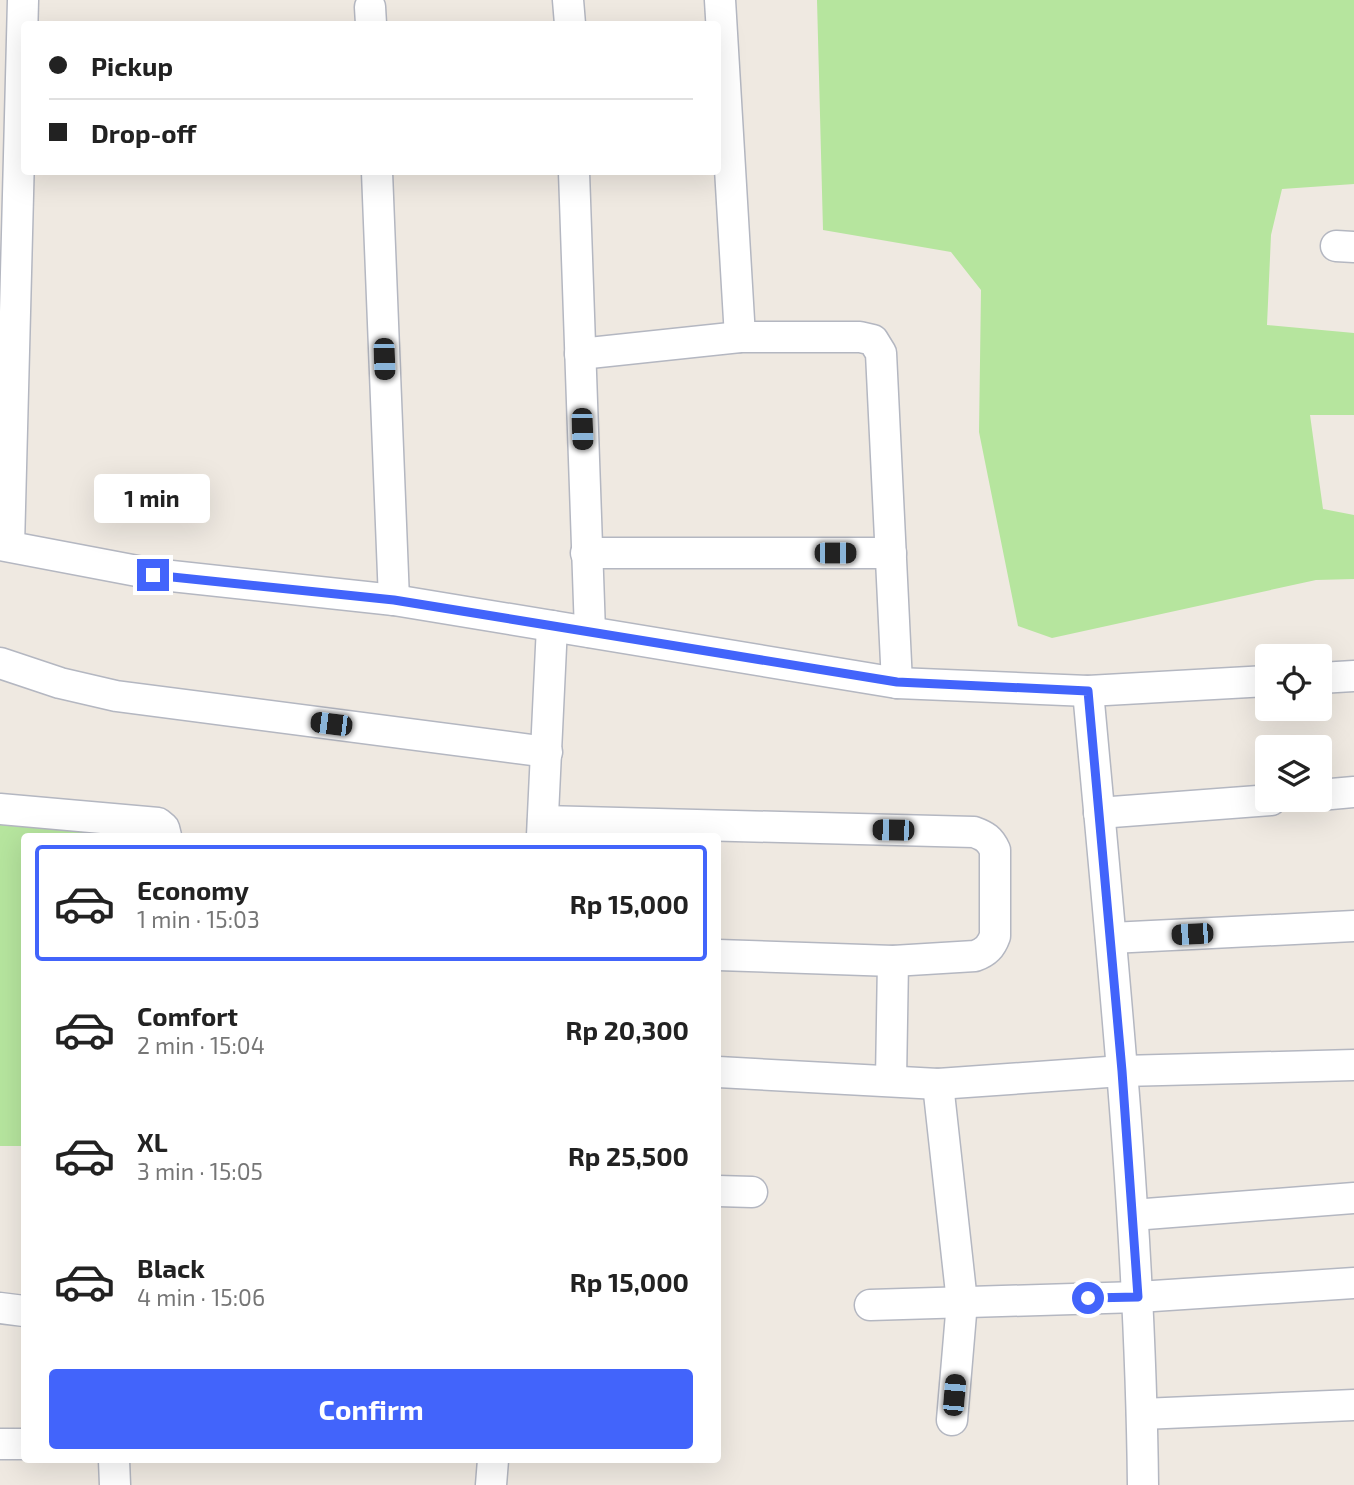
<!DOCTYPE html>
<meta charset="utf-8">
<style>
:root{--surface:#fff;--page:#f2f2f2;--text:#222;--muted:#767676;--line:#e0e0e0;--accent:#4264fb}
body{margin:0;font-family:"Exo 2",sans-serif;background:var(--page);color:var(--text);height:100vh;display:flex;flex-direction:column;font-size:26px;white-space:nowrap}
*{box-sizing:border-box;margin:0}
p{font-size:23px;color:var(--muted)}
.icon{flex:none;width:38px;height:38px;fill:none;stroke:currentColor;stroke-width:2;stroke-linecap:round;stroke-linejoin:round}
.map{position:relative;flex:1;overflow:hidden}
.drawer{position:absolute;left:21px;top:833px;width:700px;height:630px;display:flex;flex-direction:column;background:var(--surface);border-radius:7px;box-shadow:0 7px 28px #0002}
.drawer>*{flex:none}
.top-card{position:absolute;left:21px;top:21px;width:700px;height:154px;border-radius:7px;box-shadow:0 7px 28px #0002;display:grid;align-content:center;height:154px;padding:0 28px;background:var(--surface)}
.controls{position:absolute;left:1255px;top:644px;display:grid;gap:14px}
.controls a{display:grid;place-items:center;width:77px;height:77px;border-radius:7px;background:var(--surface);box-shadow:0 7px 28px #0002;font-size:35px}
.end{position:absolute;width:32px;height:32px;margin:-16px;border:9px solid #4264fb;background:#fff;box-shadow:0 0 0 4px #fff}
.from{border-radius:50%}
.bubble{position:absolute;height:49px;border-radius:7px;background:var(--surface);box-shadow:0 7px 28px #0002;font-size:23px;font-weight:700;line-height:49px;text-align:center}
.car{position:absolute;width:21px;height:42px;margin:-21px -10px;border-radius:9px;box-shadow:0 0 5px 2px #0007;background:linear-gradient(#222 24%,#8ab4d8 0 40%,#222 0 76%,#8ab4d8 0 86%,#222 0)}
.top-card b{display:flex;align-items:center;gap:24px;height:66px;font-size:26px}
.top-card b+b{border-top:2px solid var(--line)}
.top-card i{width:18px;height:18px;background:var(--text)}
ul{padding:12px 0 0;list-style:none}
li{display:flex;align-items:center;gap:21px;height:116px;margin:0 14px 10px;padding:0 14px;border:4px solid transparent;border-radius:7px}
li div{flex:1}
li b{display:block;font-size:26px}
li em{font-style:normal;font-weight:700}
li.active{border-color:var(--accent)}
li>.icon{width:63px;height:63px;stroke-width:1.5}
.cta{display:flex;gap:14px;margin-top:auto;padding:14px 28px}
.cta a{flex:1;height:80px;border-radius:7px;background:var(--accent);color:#fff;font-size:28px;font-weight:700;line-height:80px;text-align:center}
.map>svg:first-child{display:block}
.green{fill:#b6e59e}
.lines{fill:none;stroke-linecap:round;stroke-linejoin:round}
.minor-casing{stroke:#b4b7c1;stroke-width:33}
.minor{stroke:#fff;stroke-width:30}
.route{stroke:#4264fb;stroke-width:9}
</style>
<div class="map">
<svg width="1354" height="1485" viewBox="0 0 1354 1485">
<rect width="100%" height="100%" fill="#efe9e1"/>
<!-- green -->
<g class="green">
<polygon points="817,0 1354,0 1354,184 1282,189 1271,235 1267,325 1354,333 1354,415 1310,415 1323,509 1354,515 1354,579 1316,580 1052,638 1018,626 979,432 981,290 951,252 823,230"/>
<polygon points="0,815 127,829 126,836 24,836 24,1146 0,1146"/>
</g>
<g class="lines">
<defs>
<g id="minor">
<polyline points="568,0 570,24"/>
<polyline points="720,0 740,337"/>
<polyline points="370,7 371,24"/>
<polyline points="377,172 394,600"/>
<polyline points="574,172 590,632"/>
<polyline points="1336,246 1354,247"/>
<polyline points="580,354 740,337 860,337 873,340 881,353 897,683"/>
<polyline points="0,545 153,574 394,600 897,683 1088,691 1267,681"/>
<polyline points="9,546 23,0"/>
<polyline points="586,553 891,553"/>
<polyline points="0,663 60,683 116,696 547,752"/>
<polyline points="1320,678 1354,676"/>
<path d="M 1088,691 C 1112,955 1140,1219 1143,1485"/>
<polyline points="1320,795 1354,792"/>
<polyline points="0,809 158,823 164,828 166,836"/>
<polyline points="1099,813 1271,800"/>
<path d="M 543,821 L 974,832 C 985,836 990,839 995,850 L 995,936 C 991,947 986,952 975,956 L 893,961 L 718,955"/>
<polyline points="542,836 552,626"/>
<polyline points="1111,938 1354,926"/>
<polyline points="718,1072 938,1084 1122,1071 1354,1065"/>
<polyline points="891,1080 893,961"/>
<polyline points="938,1084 962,1302 952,1420"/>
<polyline points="718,1191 752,1192"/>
<polyline points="1133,1215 1354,1198"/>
<polyline points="870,1305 1138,1297 1354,1283"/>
<polyline points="0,1308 24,1311"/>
<polyline points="1142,1414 1354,1405"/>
<polyline points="0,1444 24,1444"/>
<polyline points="114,1460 115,1485"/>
<polyline points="491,1485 493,1460"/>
</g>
</defs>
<!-- minor casing -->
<use href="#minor" class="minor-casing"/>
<!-- minor -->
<use href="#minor" class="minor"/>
</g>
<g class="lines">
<!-- route -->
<polyline class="route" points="153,575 394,600 897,682 1088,691 1122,1071 1138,1297 1088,1298"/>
</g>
</svg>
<div class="controls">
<a><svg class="icon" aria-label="locate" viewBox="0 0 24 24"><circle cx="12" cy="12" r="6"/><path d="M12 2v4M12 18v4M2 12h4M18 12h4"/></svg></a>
<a><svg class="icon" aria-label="layers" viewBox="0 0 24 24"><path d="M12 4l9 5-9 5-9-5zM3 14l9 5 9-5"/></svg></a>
</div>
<i class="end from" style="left:1088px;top:1298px"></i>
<i class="end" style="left:153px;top:575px"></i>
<div class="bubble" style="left:94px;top:474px;width:116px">1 min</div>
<i class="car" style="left:384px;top:359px;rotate:178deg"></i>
<i class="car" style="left:582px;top:429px;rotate:178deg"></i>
<i class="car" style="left:835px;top:553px;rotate:90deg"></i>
<i class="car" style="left:331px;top:724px;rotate:277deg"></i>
<i class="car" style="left:893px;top:830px;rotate:271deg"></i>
<i class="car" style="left:1192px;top:934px;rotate:267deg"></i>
<i class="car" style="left:954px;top:1395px;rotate:5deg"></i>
<div class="top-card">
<b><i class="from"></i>Pickup</b>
<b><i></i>Drop-off</b>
</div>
<section class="drawer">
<ul>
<li class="active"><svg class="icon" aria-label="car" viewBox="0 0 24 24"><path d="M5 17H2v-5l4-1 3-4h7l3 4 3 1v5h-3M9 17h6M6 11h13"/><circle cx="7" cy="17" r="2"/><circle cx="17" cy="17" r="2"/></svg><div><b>Economy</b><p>1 min · 15:03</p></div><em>Rp 15,000</em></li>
<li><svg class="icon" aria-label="car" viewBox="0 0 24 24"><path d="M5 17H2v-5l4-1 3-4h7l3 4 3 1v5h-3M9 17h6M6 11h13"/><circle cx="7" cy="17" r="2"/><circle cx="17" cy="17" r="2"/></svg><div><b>Comfort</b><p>2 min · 15:04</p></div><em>Rp 20,300</em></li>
<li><svg class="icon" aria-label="car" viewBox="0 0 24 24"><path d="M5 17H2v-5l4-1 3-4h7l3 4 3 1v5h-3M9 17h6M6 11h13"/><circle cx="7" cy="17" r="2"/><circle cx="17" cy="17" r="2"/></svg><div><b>XL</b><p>3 min · 15:05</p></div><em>Rp 25,500</em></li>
<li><svg class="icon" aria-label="car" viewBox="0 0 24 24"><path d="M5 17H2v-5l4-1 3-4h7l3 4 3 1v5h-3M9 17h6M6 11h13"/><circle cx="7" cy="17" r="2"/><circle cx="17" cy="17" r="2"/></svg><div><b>Black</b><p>4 min · 15:06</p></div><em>Rp 15,000</em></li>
</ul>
<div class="cta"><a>Confirm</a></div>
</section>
</div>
